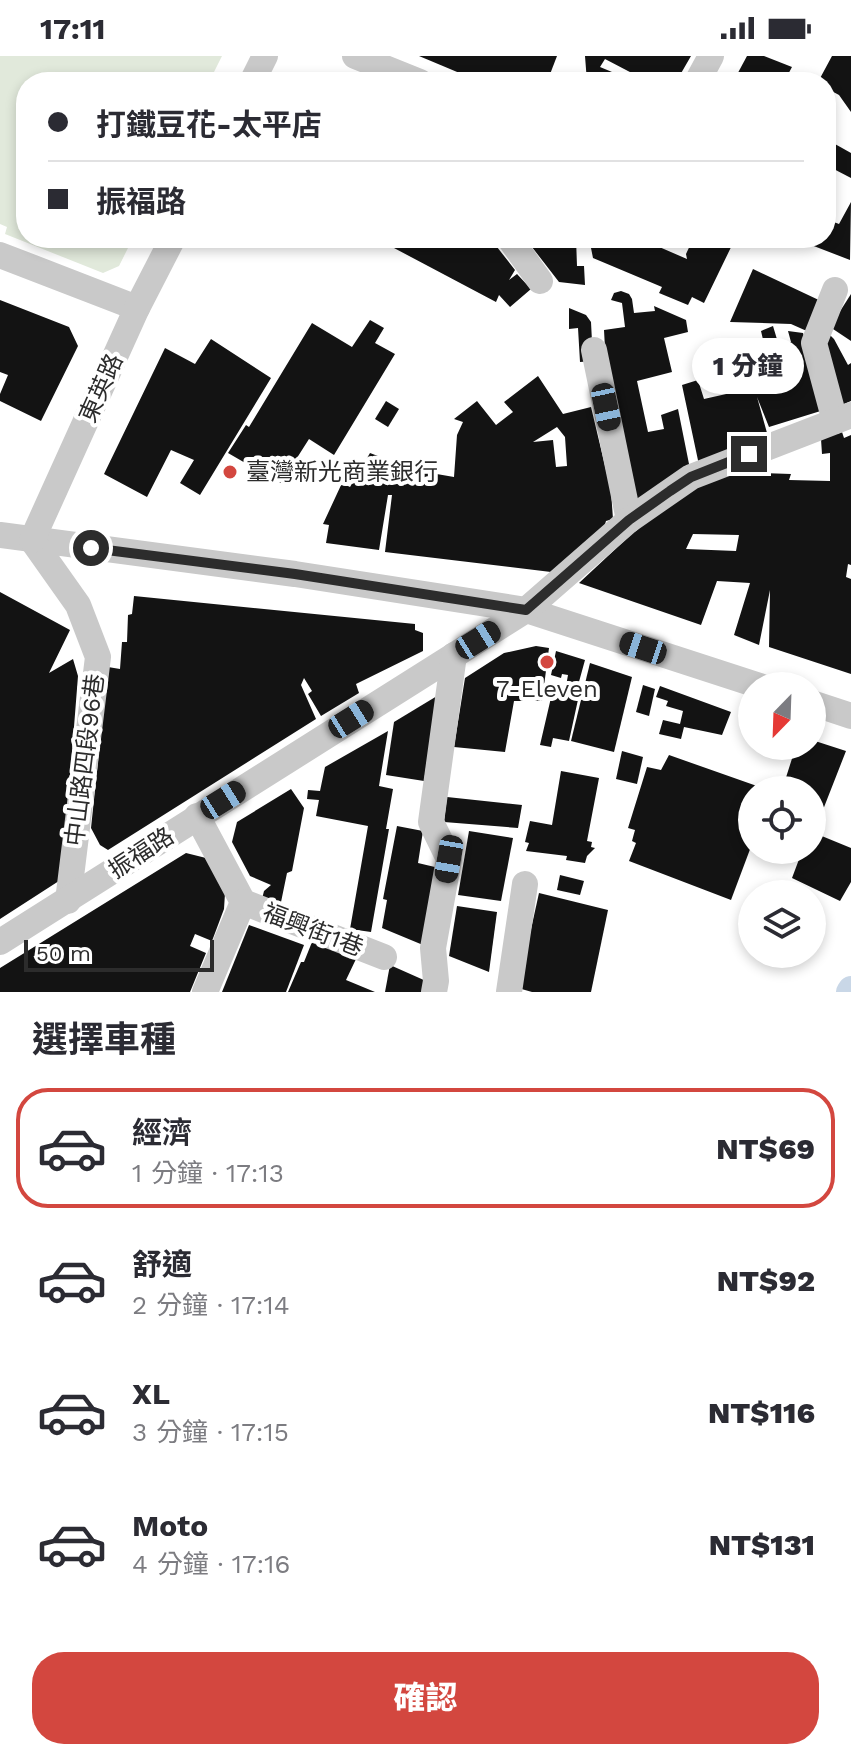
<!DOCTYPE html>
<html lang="zh-TW">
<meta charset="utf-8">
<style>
:root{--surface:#fff;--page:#f7f7f7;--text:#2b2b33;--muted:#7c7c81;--line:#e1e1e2;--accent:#d3473f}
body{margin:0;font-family:"Work Sans","Noto Sans TC",sans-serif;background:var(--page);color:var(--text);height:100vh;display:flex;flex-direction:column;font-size:30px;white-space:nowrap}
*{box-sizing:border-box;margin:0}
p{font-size:26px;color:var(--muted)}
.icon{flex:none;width:44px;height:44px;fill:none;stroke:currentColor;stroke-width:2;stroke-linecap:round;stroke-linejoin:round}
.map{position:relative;height:936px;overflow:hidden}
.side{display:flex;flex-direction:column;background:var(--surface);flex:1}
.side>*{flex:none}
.hud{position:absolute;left:16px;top:16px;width:820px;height:176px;border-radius:32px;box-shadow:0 4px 12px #0003;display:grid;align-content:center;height:176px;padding:0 32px;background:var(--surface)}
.needle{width:52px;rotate:203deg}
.fabs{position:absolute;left:738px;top:616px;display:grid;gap:16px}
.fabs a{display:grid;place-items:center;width:88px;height:88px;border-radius:50%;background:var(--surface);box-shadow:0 4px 12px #0003;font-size:40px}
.scale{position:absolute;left:24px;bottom:20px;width:190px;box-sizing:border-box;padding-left:8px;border:4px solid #2c2c2c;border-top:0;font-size:22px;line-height:28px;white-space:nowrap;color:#2c2c2c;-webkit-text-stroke:6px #fff;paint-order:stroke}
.end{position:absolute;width:36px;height:36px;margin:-18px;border:10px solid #2c2c2c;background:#fff;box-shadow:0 0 0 4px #fff}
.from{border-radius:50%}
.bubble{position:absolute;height:56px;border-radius:28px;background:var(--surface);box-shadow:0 4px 12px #0003;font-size:26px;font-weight:800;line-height:56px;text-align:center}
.car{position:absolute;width:24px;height:48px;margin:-24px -12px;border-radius:10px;box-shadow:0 0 6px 2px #0007;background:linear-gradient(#222 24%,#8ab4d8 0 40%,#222 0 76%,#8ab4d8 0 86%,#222 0)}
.hud b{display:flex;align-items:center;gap:28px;height:76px;font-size:30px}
.hud b+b{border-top:2px solid var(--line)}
.hud i{width:20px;height:20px;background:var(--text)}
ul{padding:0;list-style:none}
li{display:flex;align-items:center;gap:24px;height:120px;margin:0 16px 12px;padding:0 16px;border:4px solid transparent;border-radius:32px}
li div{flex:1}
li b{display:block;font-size:30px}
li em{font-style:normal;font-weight:800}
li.active{border-color:var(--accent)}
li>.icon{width:72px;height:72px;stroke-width:1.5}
h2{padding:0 32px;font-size:36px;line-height:96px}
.button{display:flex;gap:16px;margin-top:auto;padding:16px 32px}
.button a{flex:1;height:92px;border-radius:32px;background:var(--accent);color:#fff;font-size:32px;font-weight:800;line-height:92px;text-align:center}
.status{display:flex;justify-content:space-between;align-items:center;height:56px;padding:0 40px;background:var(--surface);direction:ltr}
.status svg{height:22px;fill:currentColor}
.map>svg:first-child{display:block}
.pitch{fill:#e1e9db}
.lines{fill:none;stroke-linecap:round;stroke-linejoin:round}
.canal{stroke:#c9d7e7;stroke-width:26}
.building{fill:#131313;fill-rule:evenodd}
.minor{stroke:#c9c9c9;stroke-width:26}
.route{stroke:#2c2c2c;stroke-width:10}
.poi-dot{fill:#d3473f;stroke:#fff;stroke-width:3}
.labels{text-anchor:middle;stroke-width:8;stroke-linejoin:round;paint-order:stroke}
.street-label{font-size:24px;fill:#2c2c2c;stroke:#fff}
.poi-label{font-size:24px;fill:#2c2c2c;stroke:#fff;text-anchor:start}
</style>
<div class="status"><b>17:11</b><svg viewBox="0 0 49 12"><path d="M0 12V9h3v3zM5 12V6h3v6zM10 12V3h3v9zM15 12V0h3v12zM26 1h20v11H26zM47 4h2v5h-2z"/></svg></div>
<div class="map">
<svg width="851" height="936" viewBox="0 0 851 936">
<rect width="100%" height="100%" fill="#fff"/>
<!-- pitch -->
<polygon class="pitch" points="0,0 222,0 209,26 26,26 26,182 133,182 119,210 103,217 5,178 7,171 0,168"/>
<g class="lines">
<!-- canal -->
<polyline class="canal" points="849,936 851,933"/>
</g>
<!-- building -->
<g class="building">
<polygon points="419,0 557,0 547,26 481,26"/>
<polygon points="585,0 691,0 676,26 649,26 605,3 600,11 636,26 587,26"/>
<polygon points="747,0 764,0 792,11 784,26 733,26"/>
<polygon points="832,0 851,0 851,56 839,39 826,32 826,26 818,26"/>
<polygon points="826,83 851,97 851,122 826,109"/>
<polygon points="851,146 850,204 793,182 826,182 826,163 839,168"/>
<polygon points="398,182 490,182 515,214 509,224 517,218 531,233 510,251 499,239 496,246 394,192"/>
<polygon points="525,182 576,182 577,210 584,210 585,229 559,226"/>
<polygon points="589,182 617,182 615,188 619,189 622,182 665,182 663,188 658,187 657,190 687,203 686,198 693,183 728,182 734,185 704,247 692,241 688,249 659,237 662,231 593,202"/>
<polygon points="753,213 823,246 809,276 791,268 730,266"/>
<polygon points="621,235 629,238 632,243 634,257 655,255 654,250 686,264 688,276 664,282 672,316 637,325 648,376 664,373 661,359 678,353 690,413 637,443 607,329 604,274 625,271 622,247 611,244 614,237"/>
<polygon points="851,238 851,285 830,271"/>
<polygon points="0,244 69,271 78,290 41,365 0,345 0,338 8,319 0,316"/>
<polygon points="569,252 586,259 591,266 593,305 580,306 578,272 569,273"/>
<polygon points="370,264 384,272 375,287 395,298 334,399 309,383 281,427 277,425 261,428 256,426 247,415 247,408 228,397 246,369 249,371 312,267 352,291"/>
<polygon points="773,270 779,290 791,286 788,275 803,277 827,353 769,371 757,341 769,384 699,409 682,329 698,324 704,343 744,334 733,289 748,286 752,297 765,292 761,275"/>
<polygon points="827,276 834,283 848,309 851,307 851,345 839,350 817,287"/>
<polygon points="211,283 271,322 200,439 180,427 194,404 171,394 147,441 104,418 165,292 195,308"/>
<path d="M 538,320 L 563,358 L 591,351 L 611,435 L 613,463 L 606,465 L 603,475 L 551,516 L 385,496 L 392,439 L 388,439 L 379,494 L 326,487 L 329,469 L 323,468 L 342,427 L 350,431 L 370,397 L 383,402 L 379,417 L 399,421 L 402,412 L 454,421 L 457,379 L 463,366 L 454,363 L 477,345 L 496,369 L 513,356 L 504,346 ZM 557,371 L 565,381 L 567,410 L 556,411 L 553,384 L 533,386 Z"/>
<polygon points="386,345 399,353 388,371 375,363"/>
<path d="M 842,376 L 844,382 L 851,379 L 851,509 L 848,508 L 846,521 L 851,523 L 851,618 L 769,591 L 770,534 L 759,589 L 734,579 L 750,527 L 717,525 L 701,569 L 579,527 L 652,459 L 694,431 L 758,408 L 760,417 L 791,418 L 789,424 L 830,425 L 830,397 L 822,398 L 821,383 ZM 693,478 L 739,479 L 736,495 L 686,493 Z"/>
<polygon points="0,536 70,574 49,617 73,603 78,620 62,823 0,863"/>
<polygon points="134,540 415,568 415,574 423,577 423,595 356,628 359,637 321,660 308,638 312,635 304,622 301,629 316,663 108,794 100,789 91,772 108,611 120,613 122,586 127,586 128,559 132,558"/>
<polygon points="536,590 549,592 542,645 514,645 505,696 454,691 465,622 504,597"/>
<polygon points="556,595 585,604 577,633 566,630 568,619 562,618 561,622 551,619"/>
<polygon points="590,607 632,621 614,696 571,685"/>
<polygon points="643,629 655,633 649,660 636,656"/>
<polygon points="660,630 731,656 722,679 684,671 681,683 659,678 663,664 680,668 683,655 666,650 668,645 656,641"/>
<polygon points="553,633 579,639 569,685 553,682 551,691 540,689"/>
<polygon points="437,640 424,725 386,719 394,666"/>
<polygon points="388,675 379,730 393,733 386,773 389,773 371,876 350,873 368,770 316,760 319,744 307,743 308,734 320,735 325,711"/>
<polygon points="812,684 846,695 819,764 812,761 812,734 782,734 796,690 812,690"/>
<polygon points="622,695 643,701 637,728 616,723"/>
<polygon points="669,699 768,734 752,734 752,788 731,844 629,805 636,787 632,785 635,774 628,772 647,711 661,714"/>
<polygon points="561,715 599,722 587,785 592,786 591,791 595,792 587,800 585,807 566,804 567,800 526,795 529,787 525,786 530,765 552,769"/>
<polygon points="291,733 304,752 292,815 287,817 280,851 262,843 264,835 271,829 250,820 232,786 237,766"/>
<polygon points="447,741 522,749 518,772 444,766"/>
<polygon points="397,770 423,775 418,807 439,812 423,889 382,872 387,844 383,843"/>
<polygon points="469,775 513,782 501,845 458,839"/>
<polygon points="812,776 851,792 851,826 840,845 792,822 801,798 791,794 812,794"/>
<polygon points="186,797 206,802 225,837 224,853 212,885 195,878 190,890 206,897 190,936 0,936 0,912"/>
<polygon points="560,819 584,825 580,839 557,834"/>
<polygon points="539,837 608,854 591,936 532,936 518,932"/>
<polygon points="457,850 497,856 489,916 449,900"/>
<polygon points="249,869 304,889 286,936 222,936"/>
<polygon points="312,886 356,903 346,924 375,936 288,936 301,906 304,906"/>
<polygon points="390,909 426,925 424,936 385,936"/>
</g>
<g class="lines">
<!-- minor -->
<g class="minor">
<polyline points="355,0 420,26"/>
<polyline points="252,26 265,0"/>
<polyline points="697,26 711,0"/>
<polyline points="509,182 540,225"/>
<polyline points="0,199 137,252"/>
<polyline points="835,234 814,287 835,365"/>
<polyline points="594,294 629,464"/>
<polyline points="0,479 295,518 526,554 760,630"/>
<polyline points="32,484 78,549 98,601 68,845"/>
<polyline points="32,484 137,252 173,182"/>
<polyline points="812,647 851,660"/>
<polyline points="197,760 243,846 205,936"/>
<polyline points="243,846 384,901"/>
<polyline points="0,886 526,554 629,464 691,421 851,359"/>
<polyline points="434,936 436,925 433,892 449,803 431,766 454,599"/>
<polyline points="509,936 525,828"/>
</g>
</g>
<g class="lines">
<!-- route -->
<polyline class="route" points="91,492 295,518 526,554 629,464 670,435 691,421 749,398"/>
</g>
<!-- markers -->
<g class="poi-dot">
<circle cx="230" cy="416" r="8"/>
<circle cx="547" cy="606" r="8"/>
</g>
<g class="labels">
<!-- street labels -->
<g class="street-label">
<text transform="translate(101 332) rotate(-66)" y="8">東英路</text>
<text transform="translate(85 704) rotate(-83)" y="8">中山路四段96巷</text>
<text transform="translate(141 797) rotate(-33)" y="8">振福路</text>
<text transform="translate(313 874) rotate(21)" y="8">福興街1巷</text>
</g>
<!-- poi labels -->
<g class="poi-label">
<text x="246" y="424">臺灣新光商業銀行</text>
<text x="547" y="641" text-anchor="middle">7-Eleven</text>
</g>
</g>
</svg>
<div class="fabs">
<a><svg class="needle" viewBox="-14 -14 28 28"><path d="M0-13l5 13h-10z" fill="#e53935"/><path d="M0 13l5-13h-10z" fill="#7c7c81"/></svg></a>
<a><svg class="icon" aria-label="locate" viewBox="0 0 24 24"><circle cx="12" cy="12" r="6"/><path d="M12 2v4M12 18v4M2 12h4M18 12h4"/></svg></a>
<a><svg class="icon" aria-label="layers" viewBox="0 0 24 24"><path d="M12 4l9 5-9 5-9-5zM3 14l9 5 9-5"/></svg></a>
</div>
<div class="scale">50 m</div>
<i class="end from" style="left:91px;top:492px"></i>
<i class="end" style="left:749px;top:398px"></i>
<div class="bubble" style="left:692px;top:282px;width:112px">1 分鐘</div>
<i class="car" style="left:606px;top:351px;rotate:168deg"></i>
<i class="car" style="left:478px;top:584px;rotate:58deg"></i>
<i class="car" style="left:643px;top:592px;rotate:288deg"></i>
<i class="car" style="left:351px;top:663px;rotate:58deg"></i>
<i class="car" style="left:223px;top:744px;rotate:58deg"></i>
<i class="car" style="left:449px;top:803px;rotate:190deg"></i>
<div class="hud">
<b><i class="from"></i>打鐵豆花-太平店</b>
<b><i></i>振福路</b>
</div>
</div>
<section class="side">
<h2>選擇車種</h2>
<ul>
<li class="active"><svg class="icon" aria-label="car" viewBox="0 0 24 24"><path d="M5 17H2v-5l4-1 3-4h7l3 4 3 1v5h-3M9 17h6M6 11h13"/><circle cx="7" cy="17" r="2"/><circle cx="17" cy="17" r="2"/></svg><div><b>經濟</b><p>1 分鐘 · 17:13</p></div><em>NT$69</em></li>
<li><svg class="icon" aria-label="car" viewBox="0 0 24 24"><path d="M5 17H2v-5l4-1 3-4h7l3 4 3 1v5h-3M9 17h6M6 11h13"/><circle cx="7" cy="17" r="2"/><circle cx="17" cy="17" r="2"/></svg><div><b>舒適</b><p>2 分鐘 · 17:14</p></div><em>NT$92</em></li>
<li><svg class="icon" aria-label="car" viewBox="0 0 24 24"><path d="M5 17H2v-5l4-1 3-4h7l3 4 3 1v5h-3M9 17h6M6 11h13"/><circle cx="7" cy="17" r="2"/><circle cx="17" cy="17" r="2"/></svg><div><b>XL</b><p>3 分鐘 · 17:15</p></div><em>NT$116</em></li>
<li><svg class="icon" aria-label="car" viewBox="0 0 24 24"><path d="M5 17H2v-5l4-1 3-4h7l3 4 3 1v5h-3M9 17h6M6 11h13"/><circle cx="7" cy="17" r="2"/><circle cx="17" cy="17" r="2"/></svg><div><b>Moto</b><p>4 分鐘 · 17:16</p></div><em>NT$131</em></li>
</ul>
<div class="button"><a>確認</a></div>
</section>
